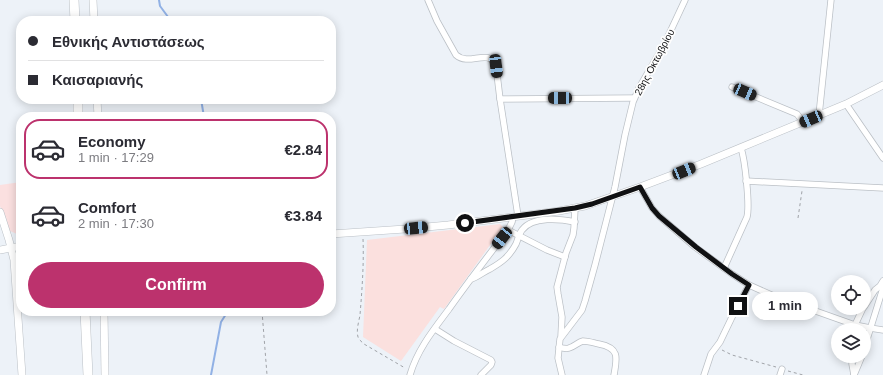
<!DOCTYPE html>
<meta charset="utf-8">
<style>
:root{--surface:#fff;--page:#f7f7f7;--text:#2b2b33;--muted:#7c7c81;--line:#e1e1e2;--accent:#bc326d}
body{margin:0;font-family:Helvetica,sans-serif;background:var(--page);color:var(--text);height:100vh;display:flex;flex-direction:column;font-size:15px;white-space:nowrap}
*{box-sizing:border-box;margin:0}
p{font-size:13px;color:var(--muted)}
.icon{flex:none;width:22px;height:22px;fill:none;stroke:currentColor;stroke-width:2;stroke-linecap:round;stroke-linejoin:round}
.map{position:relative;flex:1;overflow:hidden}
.drawer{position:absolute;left:16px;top:112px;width:320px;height:204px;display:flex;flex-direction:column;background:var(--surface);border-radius:16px;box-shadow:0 2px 10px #0003}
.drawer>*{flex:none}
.banner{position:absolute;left:16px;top:16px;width:320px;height:88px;border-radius:16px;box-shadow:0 2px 10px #0003;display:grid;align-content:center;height:88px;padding:0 12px;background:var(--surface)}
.controls{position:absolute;left:831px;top:275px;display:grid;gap:8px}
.controls a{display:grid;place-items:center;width:40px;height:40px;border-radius:50%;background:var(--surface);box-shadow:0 2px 10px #0003;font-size:20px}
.end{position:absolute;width:18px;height:18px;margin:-9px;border:5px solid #101113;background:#fff;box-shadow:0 0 0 2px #fff}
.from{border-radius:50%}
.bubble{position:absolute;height:28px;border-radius:14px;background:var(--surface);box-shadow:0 2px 10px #0003;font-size:13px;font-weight:700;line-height:28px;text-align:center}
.car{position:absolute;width:12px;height:24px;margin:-12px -6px;border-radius:5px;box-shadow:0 0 3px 1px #0007;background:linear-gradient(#222 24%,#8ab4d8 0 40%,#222 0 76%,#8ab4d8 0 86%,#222 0)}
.banner b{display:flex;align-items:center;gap:14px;height:38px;font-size:15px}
.banner b+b{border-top:1px solid var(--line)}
.banner i{width:10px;height:10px;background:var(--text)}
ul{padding:7px 0 0;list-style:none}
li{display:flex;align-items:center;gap:12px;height:60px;margin:0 8px 6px;padding:0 4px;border:2px solid transparent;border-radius:16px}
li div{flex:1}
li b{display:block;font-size:15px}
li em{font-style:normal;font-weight:700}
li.selected{border-color:var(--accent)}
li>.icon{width:36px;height:36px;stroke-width:1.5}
.action{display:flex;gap:8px;margin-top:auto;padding:8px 12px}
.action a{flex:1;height:46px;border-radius:24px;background:var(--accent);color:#fff;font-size:16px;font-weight:700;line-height:46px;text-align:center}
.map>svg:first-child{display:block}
.industrial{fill:#fbe0e0}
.education{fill:#fbe0de}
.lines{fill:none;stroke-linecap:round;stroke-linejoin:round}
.stream{stroke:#91b1e5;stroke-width:2}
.minor-casing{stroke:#bbc0c6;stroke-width:7}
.tertiary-casing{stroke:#bbc0c6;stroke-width:8}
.trunk-casing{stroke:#bbc0c6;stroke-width:10}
.path{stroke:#a0a3a8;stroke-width:1;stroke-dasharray:3 3;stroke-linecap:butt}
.minor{stroke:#fff;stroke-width:5.5}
.tertiary{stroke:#fff;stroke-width:7}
.trunk{stroke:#fff;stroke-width:9}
.route{stroke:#101113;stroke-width:5}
.labels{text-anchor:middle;stroke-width:3.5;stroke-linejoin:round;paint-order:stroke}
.street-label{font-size:10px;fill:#101113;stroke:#fefefe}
</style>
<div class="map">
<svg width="883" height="375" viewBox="0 0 883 375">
<rect width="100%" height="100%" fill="#edf2f8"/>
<!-- industrial -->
<polygon class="industrial" points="21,182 21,234 17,234 10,231 6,223 0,206 0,185"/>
<!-- education -->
<polygon class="education" points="500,224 503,227 444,309 440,307 401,361 363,337 367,240"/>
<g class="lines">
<!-- stream -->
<g class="stream">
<polyline points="159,0 160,6 171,21"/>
<polyline points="201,99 204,117"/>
<polyline points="211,375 221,322 228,311"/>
</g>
<defs>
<g id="minor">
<path d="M 428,0 L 437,21 L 456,55 C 470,67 488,47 496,66 L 500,99"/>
<polyline points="732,87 797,114 803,122"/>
<polyline points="846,104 883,158"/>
<polyline points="819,115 831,0"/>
<polyline points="746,181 883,188"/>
<polyline points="640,187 652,208 659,216 695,247 732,274 749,285 776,297 855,325 870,328 883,330"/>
<polyline points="518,216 500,99 634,98"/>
<polyline points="508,230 547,250 565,257"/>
<path d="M 724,268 L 747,217 C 750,205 745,160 741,148"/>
<path d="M 471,279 C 478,277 483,272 490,269 C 502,262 509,257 516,244 C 518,239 519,234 522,230 C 533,216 560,219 575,222"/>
<polyline points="864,307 875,290 880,286 883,281"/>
<polyline points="435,329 454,341 491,360 492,362 491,365 481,375"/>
<polyline points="854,330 855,325 863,308"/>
<polyline points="561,336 562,317 558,294 557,287 566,253 573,235 574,228 575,208"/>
<path d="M 559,347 C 562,348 566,349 569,348 C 574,347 578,342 583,341 C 588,341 594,343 599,344 C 620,348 617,358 614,375"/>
<polyline points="864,349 883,288"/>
<polyline points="852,356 852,364 854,375"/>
<path d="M 410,375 C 417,350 434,329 449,309 C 468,282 488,256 508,230 L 512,222 L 513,217"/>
<polyline points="562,375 558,358 560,339 579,314 582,310 585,301 595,265 615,187 625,135 633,102 639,88 664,45 685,0"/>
<polyline points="704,375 711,354 720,342 733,315 749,285"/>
<polyline points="780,375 782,369"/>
<polyline points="854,375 862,356"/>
</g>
<g id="tertiary">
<polyline points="93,0 94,21"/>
<polyline points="97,99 98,117"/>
<polyline points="0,212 9,240 14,260 22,375"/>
<polyline points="331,234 405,229 448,225 559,211 585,206 640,187 701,164 846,104 883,85"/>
<polyline points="0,250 21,246"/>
<polyline points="104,311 105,375"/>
</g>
<g id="trunk">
<polyline points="74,0 75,21"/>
<polyline points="78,99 78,117"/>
<polyline points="85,311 88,375"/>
</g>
</defs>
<!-- minor casing -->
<use href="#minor" class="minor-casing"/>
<!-- tertiary casing -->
<use href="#tertiary" class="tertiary-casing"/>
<!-- trunk casing -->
<use href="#trunk" class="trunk-casing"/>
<!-- path -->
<g class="path">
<polyline points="798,218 802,191"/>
<path d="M 363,239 C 364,264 362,290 360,315 C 359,321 356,330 358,337 C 359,340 362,342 364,344 L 405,368"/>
<polyline points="262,311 267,375"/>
<polyline points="722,350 732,355 776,367"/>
<polyline points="788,371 803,375"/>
</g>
<!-- minor -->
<use href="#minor" class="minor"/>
<!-- tertiary -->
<use href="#tertiary" class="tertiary"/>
<!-- trunk -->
<use href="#trunk" class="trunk"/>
</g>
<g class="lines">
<!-- route -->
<polyline class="route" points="465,223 575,208 592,204 640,187 652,208 659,216 696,247 732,274 749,285 738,306"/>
</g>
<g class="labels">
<!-- street labels -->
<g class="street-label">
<text transform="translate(654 62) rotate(-62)" y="4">28ης Οκτωβρίου</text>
</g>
</g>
</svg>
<div class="controls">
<a><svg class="icon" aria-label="locate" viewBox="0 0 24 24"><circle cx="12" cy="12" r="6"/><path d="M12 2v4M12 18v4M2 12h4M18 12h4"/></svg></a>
<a><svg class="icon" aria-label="layers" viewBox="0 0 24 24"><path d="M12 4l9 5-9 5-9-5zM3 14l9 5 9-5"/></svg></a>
</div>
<i class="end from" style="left:465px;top:223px"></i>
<i class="end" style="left:738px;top:306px"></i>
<div class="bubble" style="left:752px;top:292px;width:66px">1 min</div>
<i class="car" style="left:496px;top:66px;rotate:173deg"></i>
<i class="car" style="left:745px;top:92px;rotate:113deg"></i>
<i class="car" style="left:560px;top:98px;rotate:270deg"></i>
<i class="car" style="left:811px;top:119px;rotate:247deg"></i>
<i class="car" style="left:684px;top:171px;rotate:68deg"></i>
<i class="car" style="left:416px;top:228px;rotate:84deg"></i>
<i class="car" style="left:502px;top:238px;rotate:218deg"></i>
<div class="banner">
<b><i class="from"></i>Εθνικής Αντιστάσεως</b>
<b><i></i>Καισαριανής</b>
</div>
<section class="drawer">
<ul>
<li class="selected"><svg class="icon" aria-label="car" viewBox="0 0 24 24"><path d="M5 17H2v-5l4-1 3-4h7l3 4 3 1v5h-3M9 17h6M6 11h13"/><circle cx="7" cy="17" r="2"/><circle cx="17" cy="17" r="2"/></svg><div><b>Economy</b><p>1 min · 17:29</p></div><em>€2.84</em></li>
<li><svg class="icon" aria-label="car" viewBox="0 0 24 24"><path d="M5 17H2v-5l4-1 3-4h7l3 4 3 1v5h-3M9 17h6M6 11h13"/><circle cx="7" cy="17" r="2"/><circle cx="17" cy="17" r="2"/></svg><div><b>Comfort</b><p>2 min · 17:30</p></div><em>€3.84</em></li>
</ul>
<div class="action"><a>Confirm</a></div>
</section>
</div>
